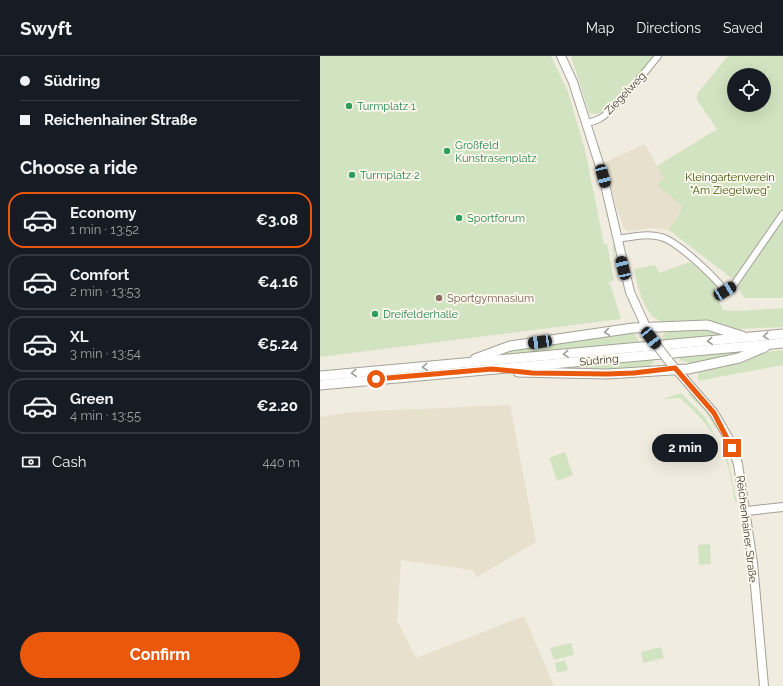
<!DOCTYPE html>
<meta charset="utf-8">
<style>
:root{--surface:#171b24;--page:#242831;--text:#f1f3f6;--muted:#9ea1a6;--line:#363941;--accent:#ea580c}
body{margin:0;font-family:Raleway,sans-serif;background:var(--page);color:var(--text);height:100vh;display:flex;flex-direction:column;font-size:15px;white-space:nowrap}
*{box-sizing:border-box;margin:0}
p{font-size:13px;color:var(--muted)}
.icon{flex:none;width:22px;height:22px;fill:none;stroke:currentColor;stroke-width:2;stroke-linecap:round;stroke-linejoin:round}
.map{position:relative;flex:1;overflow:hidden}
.panel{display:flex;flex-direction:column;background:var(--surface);width:320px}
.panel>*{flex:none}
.banner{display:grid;align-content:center;height:88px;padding:0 20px;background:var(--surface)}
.tools{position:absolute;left:407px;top:12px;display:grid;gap:8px}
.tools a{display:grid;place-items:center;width:44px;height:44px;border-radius:50%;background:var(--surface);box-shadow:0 4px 16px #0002;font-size:20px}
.end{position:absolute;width:18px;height:18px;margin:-9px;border:5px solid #ea580c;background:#fff;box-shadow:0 0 0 2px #fff}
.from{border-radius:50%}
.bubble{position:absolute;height:28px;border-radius:14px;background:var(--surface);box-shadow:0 4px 16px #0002;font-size:13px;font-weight:700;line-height:28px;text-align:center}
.car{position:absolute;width:12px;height:24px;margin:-12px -6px;border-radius:5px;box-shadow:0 0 3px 1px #0007;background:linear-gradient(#222 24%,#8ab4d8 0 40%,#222 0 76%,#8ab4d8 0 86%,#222 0)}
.banner b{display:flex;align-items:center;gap:14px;height:38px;font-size:15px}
.banner b+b{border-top:1px solid var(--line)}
.banner i{width:10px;height:10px;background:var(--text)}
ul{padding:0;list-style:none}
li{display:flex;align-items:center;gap:12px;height:56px;margin:0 8px 6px;padding:0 12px;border:2px solid var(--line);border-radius:16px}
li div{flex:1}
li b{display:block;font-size:15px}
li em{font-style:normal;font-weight:700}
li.current{border-color:var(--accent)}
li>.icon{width:36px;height:36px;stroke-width:1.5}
h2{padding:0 20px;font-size:18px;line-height:48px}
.pay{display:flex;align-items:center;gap:10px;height:44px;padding:0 20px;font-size:15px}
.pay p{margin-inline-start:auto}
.cta{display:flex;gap:8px;margin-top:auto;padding:8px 20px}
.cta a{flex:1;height:46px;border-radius:24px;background:var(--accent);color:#fff;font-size:16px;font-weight:700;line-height:46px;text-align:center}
header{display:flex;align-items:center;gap:24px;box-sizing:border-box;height:56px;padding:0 20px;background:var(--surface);border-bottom:1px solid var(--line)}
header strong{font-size:19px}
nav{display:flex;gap:22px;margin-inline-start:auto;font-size:14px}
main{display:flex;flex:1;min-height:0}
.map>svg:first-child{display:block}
.built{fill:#e7e0cd}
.green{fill:#d1e3c0;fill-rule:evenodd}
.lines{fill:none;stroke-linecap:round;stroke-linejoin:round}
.street-casing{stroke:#a5a196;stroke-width:8}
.secondary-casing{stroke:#a5a196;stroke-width:10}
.primary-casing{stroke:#a5a196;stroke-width:11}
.street{stroke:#fff;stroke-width:6}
.secondary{stroke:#fff;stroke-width:8}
.primary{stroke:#fff;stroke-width:9}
.secondary-bridge-casing{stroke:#a5a196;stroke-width:10;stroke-linecap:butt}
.secondary-bridge{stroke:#fff;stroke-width:8}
.oneway{stroke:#9e9d9b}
.route{stroke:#ea580c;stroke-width:5}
.leisure-dot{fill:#2e9e5b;stroke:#fef9ee;stroke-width:1.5}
.education-dot{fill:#8d6e63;stroke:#fef9ee;stroke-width:1.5}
.labels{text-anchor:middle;stroke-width:3.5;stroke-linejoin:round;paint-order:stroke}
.street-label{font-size:11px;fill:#3d3b37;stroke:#fef9ee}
.leisure-label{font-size:11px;fill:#27864d;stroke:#fef9ee;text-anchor:start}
.park-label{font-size:11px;fill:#3a570c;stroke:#fef9ee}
.education-label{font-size:11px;fill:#785e54;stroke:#fef9ee;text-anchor:start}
</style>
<header>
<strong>Swyft</strong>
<nav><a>Map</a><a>Directions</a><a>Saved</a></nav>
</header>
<main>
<section class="panel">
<div class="banner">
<b><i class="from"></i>Südring</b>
<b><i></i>Reichenhainer Straße</b>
</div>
<h2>Choose a ride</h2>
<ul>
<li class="current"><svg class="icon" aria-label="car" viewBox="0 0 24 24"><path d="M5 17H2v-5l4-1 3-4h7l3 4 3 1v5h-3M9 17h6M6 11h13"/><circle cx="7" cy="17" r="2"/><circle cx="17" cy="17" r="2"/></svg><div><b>Economy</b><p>1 min · 13:52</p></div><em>€3.08</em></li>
<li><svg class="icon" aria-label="car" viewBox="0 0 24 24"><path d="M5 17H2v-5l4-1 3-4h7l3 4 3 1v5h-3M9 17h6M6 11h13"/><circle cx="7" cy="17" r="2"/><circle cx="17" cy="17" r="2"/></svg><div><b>Comfort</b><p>2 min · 13:53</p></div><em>€4.16</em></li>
<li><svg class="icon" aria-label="car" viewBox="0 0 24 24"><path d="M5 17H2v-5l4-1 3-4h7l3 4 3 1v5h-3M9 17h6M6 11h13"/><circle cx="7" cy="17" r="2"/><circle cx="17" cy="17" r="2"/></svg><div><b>XL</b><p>3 min · 13:54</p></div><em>€5.24</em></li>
<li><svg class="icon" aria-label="car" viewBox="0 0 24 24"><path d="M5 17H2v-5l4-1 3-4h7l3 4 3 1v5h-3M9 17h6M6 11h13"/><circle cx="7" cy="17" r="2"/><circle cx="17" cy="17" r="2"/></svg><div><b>Green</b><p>4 min · 13:55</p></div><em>€2.20</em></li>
</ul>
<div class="pay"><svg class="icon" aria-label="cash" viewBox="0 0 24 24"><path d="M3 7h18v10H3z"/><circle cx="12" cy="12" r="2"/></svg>Cash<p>440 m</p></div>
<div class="cta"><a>Confirm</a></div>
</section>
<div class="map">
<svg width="463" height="630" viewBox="0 0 463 630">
<rect width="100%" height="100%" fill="#f1ece0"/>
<!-- built -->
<g class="built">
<polygon points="325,88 344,123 338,128 363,151 349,174 333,172 308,175 304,172 296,150 285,106"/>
<polygon points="190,349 216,486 157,521 153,514 81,504 77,564 96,602 204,560 234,630 0,630 0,361 32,356"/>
</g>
<!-- green -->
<g class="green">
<polygon points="0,0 231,0 248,36 265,94 284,188 287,188 294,224 288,226 291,230 301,263 0,301"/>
<polygon points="251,0 335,0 321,17 284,55 277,58 269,57"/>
<path d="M 408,0 L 463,0 L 463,154 L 414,224 L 349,174 L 363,151 L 337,128 L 344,123 L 337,110 L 397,73 L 377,44 L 377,38 ZM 414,19 L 444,19 L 444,49 L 414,49 Z"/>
<polygon points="463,161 463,242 424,242 417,230"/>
<polygon points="292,189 294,190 298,222"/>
<polygon points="370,206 396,227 395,236 403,254 416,255 463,252 463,271 419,273 385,264 342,266 332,260 325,250 318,231 314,213 335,209 339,217"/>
<polygon points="384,271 412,279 345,286 342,280 347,275"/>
<polygon points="308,276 308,278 315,278 320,288 169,302 178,296"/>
<polygon points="431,293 405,303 369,308 368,306 361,305 357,299"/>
<polygon points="463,294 463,309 378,325 378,317 382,314 426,305 445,296"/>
<polygon points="331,302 334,306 328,312 298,315 215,313"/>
<path d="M 361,337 L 385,361 L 408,404 L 417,446 L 415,446 C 408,396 398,376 360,342 L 343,343 Z"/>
<polygon points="369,337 383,350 398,371 396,373 386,356 368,338"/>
<polygon points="245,396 253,419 237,425 229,402"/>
<polygon points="390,488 391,508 379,509 378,489"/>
<polygon points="251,587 254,599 234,604 230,592"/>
<polygon points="341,591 344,602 323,607 321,596"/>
<polygon points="245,604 248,614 237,617 235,607"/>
</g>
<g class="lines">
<defs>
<g id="street">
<path d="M 267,67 C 271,66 275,65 279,63 C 293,56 327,14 338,0"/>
<path d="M 297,183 C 311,181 327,177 341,181 C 357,185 395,221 405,235 L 413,230 L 463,158"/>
</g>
<g id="secondary">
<polyline points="241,0 253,26 283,120 310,236 331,282"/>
<polyline points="348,304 394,357 409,383 418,408 433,507 444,630"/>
<polyline points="427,455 463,451"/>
</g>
<g id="primary">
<polyline points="155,303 190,290 313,272 387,269 422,280"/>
<polyline points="198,316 287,318 368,313 419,302 445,291"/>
<polyline points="0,320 463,278"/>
<polyline points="0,329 463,287"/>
</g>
</defs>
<!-- street casing -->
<use href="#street" class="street-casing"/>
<!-- secondary casing -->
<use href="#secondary" class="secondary-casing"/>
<!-- primary casing -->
<use href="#primary" class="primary-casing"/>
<!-- street -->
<use href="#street" class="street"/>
<!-- secondary -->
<use href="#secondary" class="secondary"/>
<!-- primary -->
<use href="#primary" class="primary"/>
<defs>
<polyline id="secondary-bridge" points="331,282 348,304"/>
</defs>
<!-- secondary-bridge casing -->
<use href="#secondary-bridge" class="secondary-bridge-casing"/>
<!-- secondary-bridge -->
<use href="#secondary-bridge" class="secondary-bridge"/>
</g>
<!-- one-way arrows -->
<defs><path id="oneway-chevron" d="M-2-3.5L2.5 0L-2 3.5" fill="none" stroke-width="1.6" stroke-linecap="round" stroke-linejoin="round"/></defs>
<g class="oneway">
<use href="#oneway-chevron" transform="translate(287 276) rotate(172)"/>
<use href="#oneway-chevron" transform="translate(446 280) rotate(175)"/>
<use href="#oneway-chevron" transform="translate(390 285) rotate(175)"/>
<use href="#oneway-chevron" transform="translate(246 298) rotate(175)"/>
<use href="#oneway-chevron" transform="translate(105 311) rotate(175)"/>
<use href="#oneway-chevron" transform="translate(34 317) rotate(175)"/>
</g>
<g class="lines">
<!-- route -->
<polyline class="route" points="56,323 172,313 212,317 287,318 314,317 355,312 394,357 412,392"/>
</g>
<!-- markers -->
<g class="leisure-dot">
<circle cx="29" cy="50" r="4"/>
<circle cx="127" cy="95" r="4"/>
<circle cx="32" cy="119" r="4"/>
<circle cx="139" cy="162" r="4"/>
<circle cx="55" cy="258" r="4"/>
</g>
<circle class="education-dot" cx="119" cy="242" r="4"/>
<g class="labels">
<!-- street labels -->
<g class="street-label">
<text transform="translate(305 37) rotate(-46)" y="4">Ziegelweg</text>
<text transform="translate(279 304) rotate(-5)" y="4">Südring</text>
<text transform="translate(427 473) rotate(83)" y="4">Reichenhainer Straße</text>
</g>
<!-- leisure labels -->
<g class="leisure-label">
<text x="37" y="54">Turmplatz 1</text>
<text x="135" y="93">Großfeld<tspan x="135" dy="13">Kunstrasenplatz</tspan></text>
<text x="40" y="123">Turmplatz 2</text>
<text x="147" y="166">Sportforum</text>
<text x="63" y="262">Dreifelderhalle</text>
</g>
<!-- park labels -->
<g class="park-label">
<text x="410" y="125">Kleingartenverein<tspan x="410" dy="13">"Am Ziegelweg"</tspan></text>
</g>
<!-- education labels -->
<g class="education-label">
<text x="127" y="246">Sportgymnasium</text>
</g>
</g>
</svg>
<div class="tools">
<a><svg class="icon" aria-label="locate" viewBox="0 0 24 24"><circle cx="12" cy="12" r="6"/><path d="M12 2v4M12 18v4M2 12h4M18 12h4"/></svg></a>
</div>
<i class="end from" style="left:56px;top:323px"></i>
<i class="end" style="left:412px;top:392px"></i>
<div class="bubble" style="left:332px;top:378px;width:66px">2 min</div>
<i class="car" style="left:283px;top:120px;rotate:165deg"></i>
<i class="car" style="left:303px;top:212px;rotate:347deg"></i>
<i class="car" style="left:405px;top:235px;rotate:59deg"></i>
<i class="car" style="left:331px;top:282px;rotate:142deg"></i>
<i class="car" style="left:220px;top:286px;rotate:262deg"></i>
</div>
</main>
